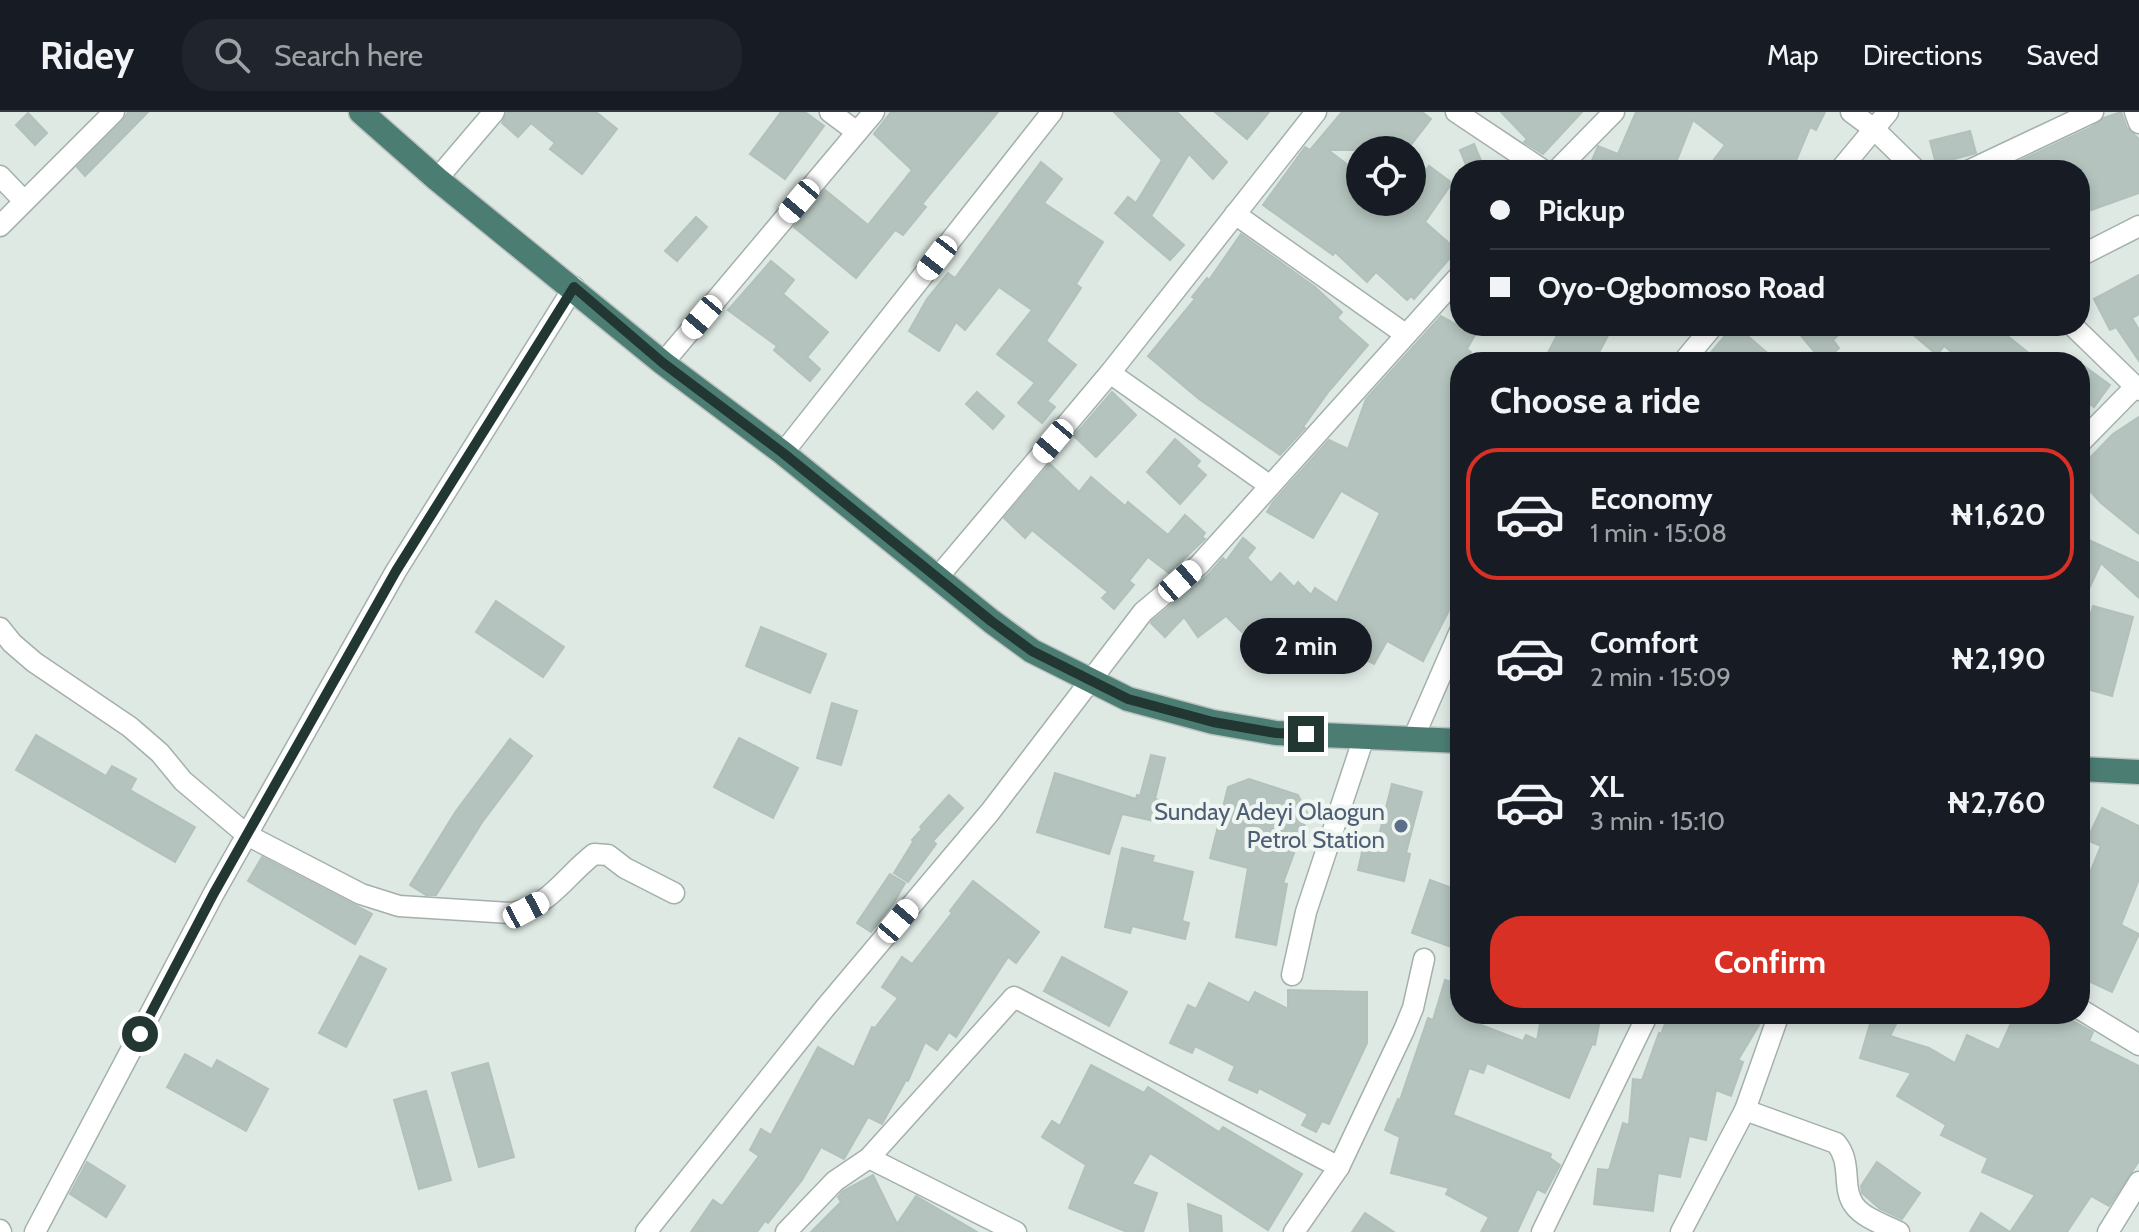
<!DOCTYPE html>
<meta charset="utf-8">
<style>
:root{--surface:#171b24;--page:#20242c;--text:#f1f3f6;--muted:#9ea1a6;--line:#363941;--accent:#d93025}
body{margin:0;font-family:Cabin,sans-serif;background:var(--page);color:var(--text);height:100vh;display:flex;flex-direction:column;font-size:30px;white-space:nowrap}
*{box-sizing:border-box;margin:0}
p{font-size:26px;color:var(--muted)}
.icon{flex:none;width:44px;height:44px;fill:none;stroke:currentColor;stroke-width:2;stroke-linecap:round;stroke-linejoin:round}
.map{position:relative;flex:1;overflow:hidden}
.sheet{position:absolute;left:1450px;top:240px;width:640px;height:672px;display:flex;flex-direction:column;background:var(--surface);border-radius:32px;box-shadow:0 4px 12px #0003}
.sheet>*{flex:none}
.guide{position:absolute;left:1450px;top:48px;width:640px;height:176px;border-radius:32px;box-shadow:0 4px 12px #0003;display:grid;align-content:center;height:176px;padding:0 40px;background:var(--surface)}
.fabs{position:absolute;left:1346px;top:24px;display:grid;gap:16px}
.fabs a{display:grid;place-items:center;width:80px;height:80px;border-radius:50%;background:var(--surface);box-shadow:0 4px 12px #0003;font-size:40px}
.end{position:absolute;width:36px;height:36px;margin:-18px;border:10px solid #223732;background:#fff;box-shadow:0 0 0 4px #fff}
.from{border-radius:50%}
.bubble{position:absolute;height:56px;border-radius:28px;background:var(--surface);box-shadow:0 4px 12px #0003;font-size:26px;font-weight:700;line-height:56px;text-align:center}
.car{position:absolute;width:24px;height:48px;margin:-24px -12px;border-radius:10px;box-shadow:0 0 6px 2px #0007;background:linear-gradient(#fff 24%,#345 0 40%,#fff 0 76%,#345 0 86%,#fff 0)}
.guide b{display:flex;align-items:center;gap:28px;height:76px;font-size:30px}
.guide b+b{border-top:2px solid var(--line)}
.guide i{width:20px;height:20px;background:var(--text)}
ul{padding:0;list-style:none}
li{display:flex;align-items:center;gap:24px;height:132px;margin:0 16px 12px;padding:0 24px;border:4px solid transparent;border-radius:32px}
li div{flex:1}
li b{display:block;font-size:30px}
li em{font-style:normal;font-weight:700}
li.selected{border-color:var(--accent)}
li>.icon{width:72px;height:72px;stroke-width:1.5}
h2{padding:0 40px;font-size:36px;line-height:96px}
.cta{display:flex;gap:16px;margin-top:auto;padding:16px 40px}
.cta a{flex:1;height:92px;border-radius:32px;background:var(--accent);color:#fff;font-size:32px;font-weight:700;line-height:92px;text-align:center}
header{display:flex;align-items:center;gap:48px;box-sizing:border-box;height:112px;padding:0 40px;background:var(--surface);border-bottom:2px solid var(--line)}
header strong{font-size:38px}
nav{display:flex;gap:44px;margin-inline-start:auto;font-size:28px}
.search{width:560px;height:72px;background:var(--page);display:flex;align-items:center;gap:20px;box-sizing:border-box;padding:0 28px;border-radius:32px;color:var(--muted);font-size:30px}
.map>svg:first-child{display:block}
.building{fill:#b4c3bd;stroke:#b2c1bb;stroke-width:2}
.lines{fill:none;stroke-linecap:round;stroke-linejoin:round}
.minor-casing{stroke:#a3b0ab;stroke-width:23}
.trunk-casing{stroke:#bdc3c2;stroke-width:27}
.minor{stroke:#fff;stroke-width:20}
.trunk{stroke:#4c7d73;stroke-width:24}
.route{stroke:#223732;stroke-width:10}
.service-dot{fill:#5c6f8a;stroke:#eff6f2;stroke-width:3}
.labels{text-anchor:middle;stroke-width:8;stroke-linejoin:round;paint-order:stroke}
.service-label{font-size:24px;fill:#4e5e75;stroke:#eff6f2;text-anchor:end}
</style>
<header>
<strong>Ridey</strong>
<div class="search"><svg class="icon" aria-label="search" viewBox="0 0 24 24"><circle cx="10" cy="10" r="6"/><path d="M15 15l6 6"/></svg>Search here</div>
<nav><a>Map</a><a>Directions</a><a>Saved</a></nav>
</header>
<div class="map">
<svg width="2139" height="1120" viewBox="0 0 2139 1120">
<rect width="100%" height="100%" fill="#dfe9e4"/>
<!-- building -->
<g class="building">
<polygon points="128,0 148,0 85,64 77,55 123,9"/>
<polygon points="507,0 596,0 617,17 582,62 550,37 555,31 531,11 518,25 502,11"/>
<polygon points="781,0 805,0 824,14 785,67 750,42"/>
<polygon points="891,0 998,0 922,92 926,95 903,123 895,118 856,166 794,115 825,78 868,113 912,58 874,22"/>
<polygon points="1114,0 1177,0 1227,50 1213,67 1189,42 1151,104 1184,133 1170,148 1115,101 1128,85 1136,91 1162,48"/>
<polygon points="1215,0 1269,0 1247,27"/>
<polygon points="1342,0 1422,0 1431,7 1407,38 1328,38 1360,62 1360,90 1412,90 1412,78 1429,54 1452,71 1425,110 1457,138 1414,187 1411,184 1407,188 1376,160 1367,170 1335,140 1333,143 1263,93 1305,35 1310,38"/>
<polygon points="1501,0 1582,0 1543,42 1524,30 1527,27"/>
<polygon points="1636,0 1825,0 1816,18 1810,15 1792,58 1706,58 1725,33 1693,8 1673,58 1588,58 1598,34 1618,42"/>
<polygon points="2121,0 2127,16 2139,27 2139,81 2080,102 2080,58 2000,58 2092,15 2104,6"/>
<polygon points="28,1 47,21 35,33 16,13"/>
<polygon points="1970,19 1976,41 1936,52 1930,29"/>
<polygon points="1474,32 1485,58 1468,58 1460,38"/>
<polygon points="1041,50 1062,67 1044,91 1103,130 1076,172 1081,176 1046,229 1076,253 1047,289 1055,295 1042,311 1018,291 1035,271 997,242 1032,198 999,175 965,218 956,210 939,239 909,219 927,187 948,161 955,166"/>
<polygon points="696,105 707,115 677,149 665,139"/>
<polygon points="1241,122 1315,175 1342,200 1337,206 1368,233 1329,279 1303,315 1305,316 1280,343 1199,287 1148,244 1195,187 1192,185 1207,166 1209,168"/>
<polygon points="771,149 794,168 783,182 828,220 807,245 820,257 810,269 774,238 777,234 728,198"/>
<polygon points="2139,163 2139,202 2132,206 2139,218 2139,249 2116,215 2110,218 2094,187"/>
<polygon points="1441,204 1475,223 1467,237 1471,240 1465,250 1460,250 1460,477 1423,549 1387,529 1374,552 1325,526 1314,542 1268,510 1250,528 1226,504 1198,525 1184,505 1165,525 1151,511 1152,509 1208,463 1223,446 1226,449 1243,426 1255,436 1247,446 1271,471 1280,461 1294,475 1298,470 1311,483 1315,476 1337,491 1380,401 1341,379 1313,426 1267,400 1273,390 1329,328 1348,337 1366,287"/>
<polygon points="1562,214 1613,214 1594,250 1543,250"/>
<polygon points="1733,214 1736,214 1778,250 1703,250"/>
<polygon points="1793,214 1847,214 1833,228 1839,236 1823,250"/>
<polygon points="1903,214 1995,214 2040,250 1964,250 1944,234 1937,243"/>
<polygon points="2080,251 2110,273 2094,295 2080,285"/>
<polygon points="977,280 1004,304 993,317 966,292"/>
<polygon points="1112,280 1136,303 1096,345 1074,324"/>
<polygon points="2139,305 2139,422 2101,391 2080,368 2080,356 2113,322"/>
<polygon points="1175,327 1200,349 1196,354 1206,363 1180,392 1147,360"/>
<polygon points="1050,352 1079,380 1091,365 1125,394 1128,390 1168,423 1185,403 1205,421 1202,425 1205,427 1169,461 1148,445 1129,469 1134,473 1114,497 1102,486 1108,480 1032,418 1025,426 1004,406"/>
<polygon points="2080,424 2139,451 2139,486 2101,451 2080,496"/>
<polygon points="496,489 564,535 543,565 476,520"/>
<polygon points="2093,494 2133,505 2112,584 2080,575 2080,564 2089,528 2084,527"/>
<polygon points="761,515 826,542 810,581 746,554"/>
<polygon points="832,591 857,599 841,653 817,646"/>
<polygon points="36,623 106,664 112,654 136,667 130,678 195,715 175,750 16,658"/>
<polygon points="739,626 798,656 773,706 714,675"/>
<polygon points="510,627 532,644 483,709 436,783 426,783 410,773 456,699"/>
<polygon points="1151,643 1165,646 1155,687 1169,690 1164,711 1122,702 1109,742 1037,720 1055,661 1136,687 1137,683 1140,684"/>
<polygon points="1249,667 1298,683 1308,703 1283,771 1287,772 1276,833 1236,825 1248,756 1210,746 1228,675"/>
<polygon points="1392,672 1422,680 1406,741 1410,742 1404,769 1358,758 1364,731 1368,732 1372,721 1379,723"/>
<polygon points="949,683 963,696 933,729 936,732 908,770 894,761 913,730 912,728 922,717 920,715"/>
<polygon points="2102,696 2139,714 2139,767 2121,813 2139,822 2112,880 2080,865 2080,785 2101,734 2087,728"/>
<polygon points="1122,736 1154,744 1152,750 1193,760 1182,809 1189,811 1185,827 1132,814 1130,821 1105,815"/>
<polygon points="262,745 372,802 355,832 248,769"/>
<polygon points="890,762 905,771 893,792 871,820 857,811"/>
<polygon points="1430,768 1460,779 1460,838 1412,821"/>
<polygon points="973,769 1039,820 1016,851 1008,845 956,925 949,920 937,938 925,930 908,969 906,968 882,1012 868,1005 844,1047 821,1035 802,1068 768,1111 765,1109 757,1120 691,1120 713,1088 722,1094 759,1044 750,1038 761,1017 771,1023 818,935 854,955 872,915 875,916 898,886 882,875 902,845 912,852 952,801 950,799"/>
<polygon points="360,844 386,857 346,935 319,921"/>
<polygon points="1062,845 1127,880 1109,914 1044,879"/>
<polygon points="1445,868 1460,873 1460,905 1523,929 1526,923 1537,928 1542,902 1601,902 1595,933 1592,932 1569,986 1487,951 1483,961 1469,956 1453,1003 1551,1042 1550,1046 1560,1053 1545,1081 1537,1077 1517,1120 1481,1120 1489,1105 1446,1082 1449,1076 1391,1061 1400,1025 1385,1018 1398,987 1400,988 1428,906 1433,908"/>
<polygon points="1209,871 1249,891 1255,880 1288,897 1288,878 1367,880 1367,931 1329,1012 1322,1009 1316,1020 1302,1013 1308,1002 1259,976 1257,981 1229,968 1235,954 1195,934 1192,941 1170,931 1188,893 1196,897"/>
<polygon points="1669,902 1742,902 1759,913 1738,948 1743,950 1731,984 1716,978 1706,1028 1689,1024 1680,1065 1658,1061 1653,1099 1594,1092 1598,1057 1609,1058 1623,1011 1629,1013 1633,967 1642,968 1659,921 1661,922"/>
<polygon points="1873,902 1901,902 1890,924 1929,936 1955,951 1967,923 1999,938 2015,902 2060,902 2093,920 2089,929 2139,954 2139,1049 2109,1094 2091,1084 2067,1120 1970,1120 1981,1101 2010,1120 2035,1083 1982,1060 1988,1046 1941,1023 1946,1013 1897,984 1911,961 1860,946"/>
<polygon points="185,942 212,957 217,948 268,977 246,1019 167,975"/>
<polygon points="488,951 514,1045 479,1055 452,961"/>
<polygon points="1091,953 1144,981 1148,975 1219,1020 1223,1015 1302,1062 1268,1118 1150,1041 1132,1072 1157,1081 1143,1120 1127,1120 1069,1096 1086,1053 1042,1025 1052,1009 1060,1014"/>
<polygon points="426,979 451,1068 419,1077 394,988"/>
<polygon points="87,1050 125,1074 106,1105 70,1082"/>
<polygon points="1877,1050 1920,1081 1902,1107 1880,1097 1862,1081 1861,1074"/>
<polygon points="873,1063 897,1112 916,1084 977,1120 811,1120 841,1090 838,1085 843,1079"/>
<polygon points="1188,1092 1221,1104 1222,1120 1190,1120"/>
<polygon points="1365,1101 1394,1120 1352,1120"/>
</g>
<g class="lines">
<defs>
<g id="minor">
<polyline points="830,0 857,20"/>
<polyline points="1456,0 1543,58"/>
<polyline points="1851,0 1874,17 1916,58"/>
<polyline points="2135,0 2139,11"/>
<polyline points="1557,58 1614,0"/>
<polyline points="1840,58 1888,0"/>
<polyline points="1970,58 2093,0"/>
<polyline points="0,64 24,89"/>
<polyline points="437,67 494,0"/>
<polyline points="1235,102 1405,222"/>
<polyline points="0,114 114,0"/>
<polyline points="2080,144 2139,114"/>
<polyline points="2073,214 2139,278"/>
<polyline points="1683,250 1713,214"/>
<polyline points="663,251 874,0"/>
<polyline points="1110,261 1269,373"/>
<polyline points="2080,331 2136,274"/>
<polyline points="783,341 1052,0"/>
<polyline points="938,465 1110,261 1316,0"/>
<path d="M 0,516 L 12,531 L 34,550 L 130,615 L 160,641 L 183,669 L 247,723 L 361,782 L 399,794 L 511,801 C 550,795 565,764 594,742 L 608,743 L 625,756 L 674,781"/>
<polyline points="1413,627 1460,519"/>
<polyline points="1292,863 1306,800 1364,625"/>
<polyline points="2080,897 2139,933"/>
<path d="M 1745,998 L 1836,1031 C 1853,1051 1841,1075 1854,1093 C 1863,1106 1885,1113 1899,1120"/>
<polyline points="869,1046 1016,1120"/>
<polyline points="0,1118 1,1120"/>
<polyline points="35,1120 214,781 396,459 574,175"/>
<polyline points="646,1120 825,896 990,700 1143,500 1199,453 1460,163"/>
<polyline points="786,1120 835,1069 869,1046 1014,885 1339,1055"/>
<polyline points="1294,1120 1339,1055 1404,918 1413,896 1424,847"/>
<polyline points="1542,1120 1648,902"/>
<polyline points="1681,1120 1745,998 1779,902"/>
<polyline points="2108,1120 2139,1070"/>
</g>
<g id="trunk">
<polyline points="361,0 437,67 663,251 783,341 991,509 1032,539 1128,587 1213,610 1276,621 1460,629"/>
<polyline points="2080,657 2139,660"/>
</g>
</defs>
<!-- minor casing -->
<use href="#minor" class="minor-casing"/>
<!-- trunk casing -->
<use href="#trunk" class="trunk-casing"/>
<!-- minor -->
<use href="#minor" class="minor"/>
<!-- trunk -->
<use href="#trunk" class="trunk"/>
</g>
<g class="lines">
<!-- route -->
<polyline class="route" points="140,922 214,781 396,459 574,175 663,251 783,341 991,509 1032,539 1128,587 1213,610 1276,621 1306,622"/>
</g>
<!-- markers -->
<circle class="service-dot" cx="1401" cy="714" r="8"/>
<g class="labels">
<!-- service labels -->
<g class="service-label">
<text x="1385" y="708">Sunday Adeyi Olaogun<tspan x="1385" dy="28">Petrol Station</tspan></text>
</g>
</g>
</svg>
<div class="fabs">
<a><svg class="icon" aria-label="locate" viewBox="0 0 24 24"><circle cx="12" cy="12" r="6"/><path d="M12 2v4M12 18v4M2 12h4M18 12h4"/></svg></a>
</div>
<i class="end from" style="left:140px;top:922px"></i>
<i class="end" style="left:1306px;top:622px"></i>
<div class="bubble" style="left:1240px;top:506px;width:132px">2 min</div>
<i class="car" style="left:799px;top:89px;rotate:220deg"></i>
<i class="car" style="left:937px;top:146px;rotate:218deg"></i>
<i class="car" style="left:702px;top:205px;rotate:220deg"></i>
<i class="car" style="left:1053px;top:329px;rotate:220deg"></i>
<i class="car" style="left:1180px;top:469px;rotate:49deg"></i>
<i class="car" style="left:526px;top:798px;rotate:62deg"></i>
<i class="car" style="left:898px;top:809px;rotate:40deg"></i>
<div class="guide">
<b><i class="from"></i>Pickup</b>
<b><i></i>Oyo-Ogbomoso Road</b>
</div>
<section class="sheet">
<h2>Choose a ride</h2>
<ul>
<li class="selected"><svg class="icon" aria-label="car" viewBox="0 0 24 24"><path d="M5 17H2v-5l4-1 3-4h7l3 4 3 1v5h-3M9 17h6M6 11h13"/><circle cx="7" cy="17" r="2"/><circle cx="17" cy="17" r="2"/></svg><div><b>Economy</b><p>1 min · 15:08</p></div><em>₦1,620</em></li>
<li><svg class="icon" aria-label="car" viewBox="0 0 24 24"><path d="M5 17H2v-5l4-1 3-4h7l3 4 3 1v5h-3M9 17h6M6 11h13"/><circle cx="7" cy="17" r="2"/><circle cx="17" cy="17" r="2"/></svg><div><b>Comfort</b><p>2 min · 15:09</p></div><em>₦2,190</em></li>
<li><svg class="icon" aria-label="car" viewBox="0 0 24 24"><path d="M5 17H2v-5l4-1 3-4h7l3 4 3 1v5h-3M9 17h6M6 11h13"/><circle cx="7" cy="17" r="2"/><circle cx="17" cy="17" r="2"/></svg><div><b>XL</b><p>3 min · 15:10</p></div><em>₦2,760</em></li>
</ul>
<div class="cta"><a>Confirm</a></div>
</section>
</div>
